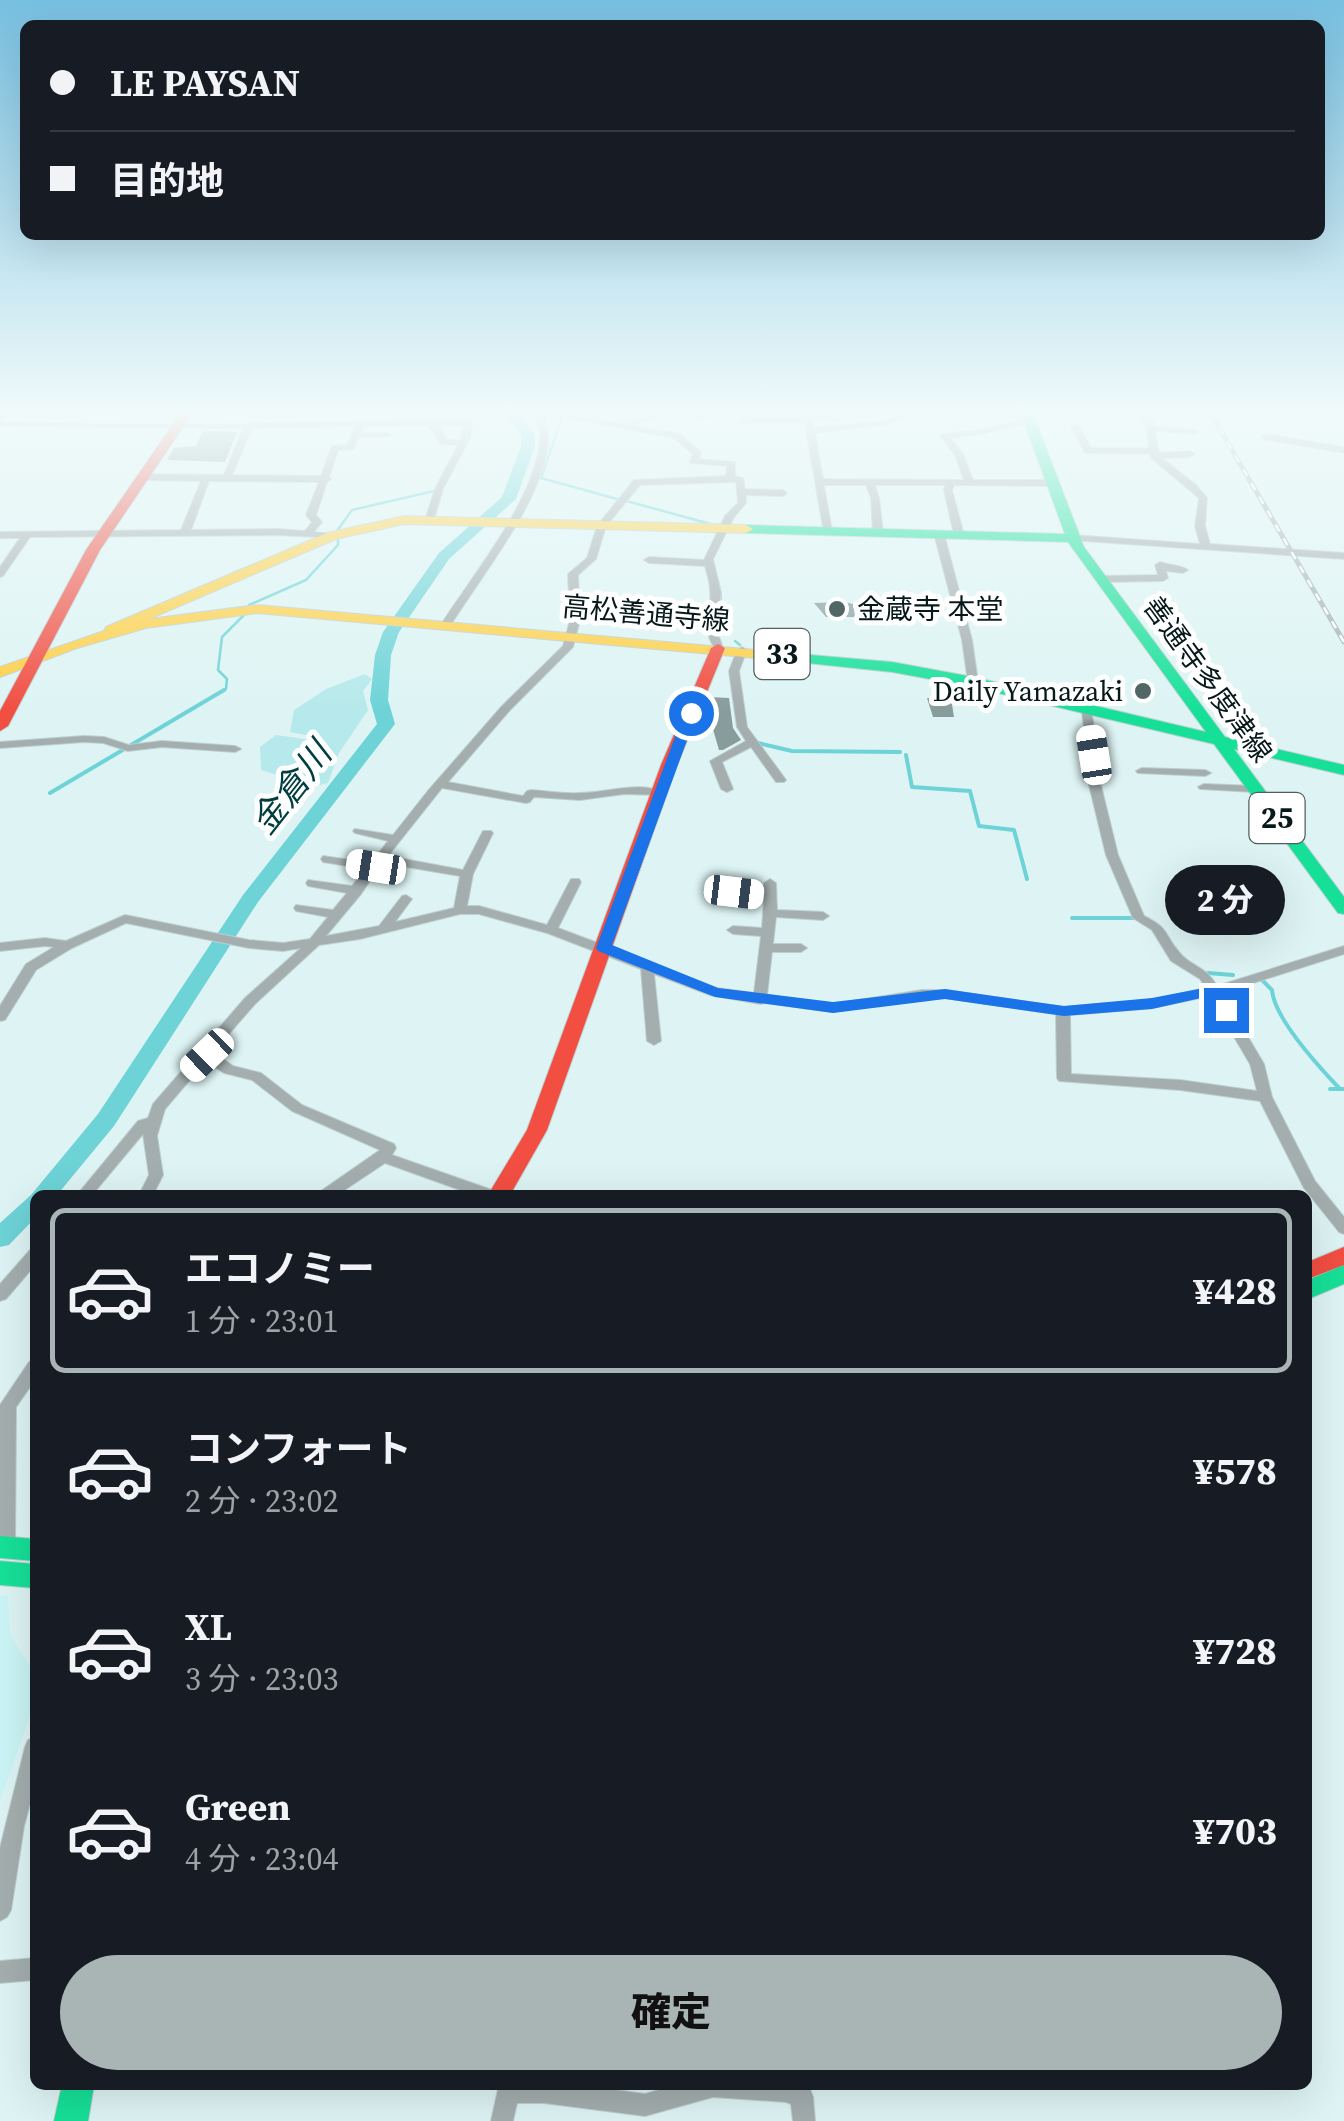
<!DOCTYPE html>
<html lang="ja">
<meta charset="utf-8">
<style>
:root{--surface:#171b24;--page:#20242c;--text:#f1f3f6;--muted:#9ea1a6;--line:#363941;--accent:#a9b4b5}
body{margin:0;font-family:"Source Serif 4","Noto Sans JP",serif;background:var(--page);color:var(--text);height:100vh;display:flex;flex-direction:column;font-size:38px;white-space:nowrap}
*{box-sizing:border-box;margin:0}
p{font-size:32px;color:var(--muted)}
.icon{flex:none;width:55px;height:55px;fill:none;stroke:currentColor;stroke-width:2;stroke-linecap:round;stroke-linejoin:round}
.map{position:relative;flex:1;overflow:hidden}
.details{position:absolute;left:30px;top:1190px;width:1282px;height:900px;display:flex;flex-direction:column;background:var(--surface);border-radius:15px;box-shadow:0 10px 40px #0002}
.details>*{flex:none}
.top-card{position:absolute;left:20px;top:20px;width:1305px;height:220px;border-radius:15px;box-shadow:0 10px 40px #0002;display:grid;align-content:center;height:220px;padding:0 30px;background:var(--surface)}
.end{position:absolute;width:45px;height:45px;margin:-22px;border:12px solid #1a73e8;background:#fff;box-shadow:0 0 0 5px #fff}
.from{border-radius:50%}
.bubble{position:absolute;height:70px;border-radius:35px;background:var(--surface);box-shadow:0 10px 40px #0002;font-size:32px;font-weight:800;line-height:70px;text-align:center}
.car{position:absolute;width:30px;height:60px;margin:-30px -15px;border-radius:12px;box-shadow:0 0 8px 2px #0007;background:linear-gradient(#fff 24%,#345 0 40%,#fff 0 76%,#345 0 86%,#fff 0)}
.top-card b{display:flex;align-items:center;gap:35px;height:95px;font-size:38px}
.top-card b+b{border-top:2px solid var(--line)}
.top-card i{width:25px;height:25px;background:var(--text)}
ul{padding:18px 0 0;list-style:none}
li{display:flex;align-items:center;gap:30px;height:165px;margin:0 20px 15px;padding:0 10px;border:5px solid transparent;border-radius:15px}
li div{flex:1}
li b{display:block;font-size:38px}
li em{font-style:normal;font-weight:800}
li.active{border-color:var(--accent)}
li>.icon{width:90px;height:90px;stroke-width:1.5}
.primary-button{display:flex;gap:20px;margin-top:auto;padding:20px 30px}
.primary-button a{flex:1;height:115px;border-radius:60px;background:var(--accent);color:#111;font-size:40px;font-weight:800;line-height:115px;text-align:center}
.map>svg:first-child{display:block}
.built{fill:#caf4f5}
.green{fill:#b6e9eb}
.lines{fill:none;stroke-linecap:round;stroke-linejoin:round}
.stream-far1{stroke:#6dd3d7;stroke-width:2.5}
.stream{stroke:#6dd3d7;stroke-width:4}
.river{fill:#6dd3d7;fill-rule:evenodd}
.building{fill:#899c9c}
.street-casing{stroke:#bdcfcf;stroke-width:2}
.fast-casing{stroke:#bdcfcf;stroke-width:2}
.slow-casing{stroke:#bdcfcf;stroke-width:2}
.jam-casing{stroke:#bdcfcf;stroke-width:2}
.street{fill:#a4aeae;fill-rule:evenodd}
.fast{fill:#16e098;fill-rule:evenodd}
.slow{fill:#ffcf43;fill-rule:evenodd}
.jam{fill:#f24e42;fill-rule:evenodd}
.rail-casing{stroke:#a7b3b3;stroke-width:5}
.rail{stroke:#fff;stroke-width:2.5;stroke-dasharray:8;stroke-linecap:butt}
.route{fill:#1a73e8}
.poi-dot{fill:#526666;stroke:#fff;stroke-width:4}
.labels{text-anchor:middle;stroke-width:10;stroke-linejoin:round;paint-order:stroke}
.far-poi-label{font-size:28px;fill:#07191a;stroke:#fff;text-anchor:start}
.far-street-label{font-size:28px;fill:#07191a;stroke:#fff}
.shield{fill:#fff;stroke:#515e5f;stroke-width:2.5}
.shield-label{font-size:30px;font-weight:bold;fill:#07191a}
.water-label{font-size:35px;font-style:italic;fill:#003e41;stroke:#fff}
</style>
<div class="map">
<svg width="1344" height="2121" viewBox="0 0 1344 2121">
<rect width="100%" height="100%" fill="#def4f4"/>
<!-- built -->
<polygon class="built" points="0,1595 8,1596 10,1635 35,1674 35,1701 0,1801"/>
<!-- green -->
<polygon class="green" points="365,674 372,679 363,691 368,710 339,753 328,783 306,788 287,785 290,779 261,770 260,747 276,735 319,741 321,738 290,732 294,710 326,689"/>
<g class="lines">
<!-- stream-far1 -->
<g class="stream-far1">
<polyline points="563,415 541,478 617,499"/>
<polyline points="460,443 464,423"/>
<polyline points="623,500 714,525"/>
<polyline points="337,531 352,510 434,491 446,468"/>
<polyline points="718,581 721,599"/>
<polyline points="249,605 306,580 338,545 338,536"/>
<polyline points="735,641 740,645"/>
<polyline points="220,693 226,689 227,679 218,670 222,637 246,613"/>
</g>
<!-- stream -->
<g class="stream">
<polyline points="758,743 792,751 900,752"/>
<polyline points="906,755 912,787 970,791 979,826 1014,830 1027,879"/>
<polyline points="50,793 224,690"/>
<polyline points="1072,918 1134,918"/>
<polyline points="1208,973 1233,975"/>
<path d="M 1262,980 L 1272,990 C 1274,1018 1320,1068 1340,1089"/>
<polyline points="1330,1089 1344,1089"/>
</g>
<!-- river -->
<polygon class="river" points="505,414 519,414 535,435 535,446 516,499 449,559 399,632 391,655 388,700 395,724 258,902 114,1126 57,1195 35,1195 35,1218 9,1245 0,1247 0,1223 31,1195 98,1114 243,895 377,724 370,700 375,655 383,632 439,553 502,497 521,446 521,435"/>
</g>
<!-- building -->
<g class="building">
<polygon points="203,431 237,432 225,462 167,460 174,448 196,446"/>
<polygon points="845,602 853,604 855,617 826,617 814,603"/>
<polygon points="709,697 729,698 733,728 741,740 723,750 719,750 706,705"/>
<polygon points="927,698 951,698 954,717 933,717"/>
</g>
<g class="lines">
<defs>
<g id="street">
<path d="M 536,414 L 544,414 C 545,421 548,430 548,437 C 548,494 482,575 452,623 L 443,625 L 442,623 C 473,575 539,494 540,437 C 540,430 537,421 536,414 Z"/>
<path d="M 549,414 L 565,414 L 680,434 L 701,452 L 699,459 L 735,462 L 735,476 L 743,478 L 745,489 L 783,490 L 787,493 L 783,496 L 746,495 L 746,503 L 734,517 L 713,559 L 721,593 L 716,628 L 723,648 L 718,651 C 699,634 713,612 710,590 C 710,582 707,574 705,566 L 649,563 L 644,560 L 649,557 L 704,560 L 725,516 L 738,503 L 736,482 L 640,485 L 606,526 L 596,559 L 578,575 L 580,620 L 573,647 L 510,710 L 448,782 L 523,796 L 527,791 L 531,790 C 547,791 563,794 579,793 C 606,793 640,780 665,793 L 663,795 L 624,794 L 580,800 L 534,797 L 530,802 L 526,803 L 442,788 L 388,856 L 463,870 L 483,831 L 491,831 L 493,833 L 473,874 L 467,906 L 479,906 L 547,925 L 571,879 L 579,879 L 581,882 L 558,928 L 717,988 L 754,993 L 761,936 L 733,934 L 727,930 L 733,926 L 762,928 L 764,899 L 734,896 L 728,892 L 734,888 L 764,892 L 764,883 L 770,879 L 776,883 L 777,910 L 823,912 L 829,916 L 823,920 L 776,917 L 773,944 L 801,944 L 807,948 L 801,952 L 772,952 L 767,995 L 833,1004 L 922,990 L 945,990 L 1063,1007 L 1152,1000 L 1206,988 L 1200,979 L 1171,961 L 1152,930 L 1133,918 L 1106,855 L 1083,760 L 1088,754 L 1082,713 L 1087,710 L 1091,711 L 1100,755 L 1095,761 L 1118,855 L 1144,916 C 1170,929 1163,933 1179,952 C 1191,967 1206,966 1217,986 L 1344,946 L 1344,954 L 1222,993 L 1264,1064 L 1272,1097 L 1315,1181 L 1344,1217 L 1344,1234 L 1339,1232 L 1304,1188 L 1260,1101 L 1180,1090 L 1059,1081 L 1057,1078 L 1056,1014 L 945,998 L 922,998 L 833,1012 L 765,1003 L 760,1004 L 710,995 L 654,974 L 661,1041 L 654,1045 L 647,1041 L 641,969 L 547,933 L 479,914 L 460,914 L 360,939 L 319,945 L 255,1004 L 213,1052 L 233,1066 L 261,1073 L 302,1105 L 394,1144 L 396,1148 L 392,1155 L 495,1191 L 497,1195 L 474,1195 L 385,1163 L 337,1195 L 319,1195 L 321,1191 L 380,1150 L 292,1111 L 252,1080 L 224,1073 L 206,1061 L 165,1109 L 157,1136 L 163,1175 L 153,1195 L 139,1195 L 149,1175 L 143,1134 L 92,1195 L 77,1195 L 138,1121 L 148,1118 L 153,1104 L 245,998 L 301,948 L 283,951 L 249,948 L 126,923 L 72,948 L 36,970 L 5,1020 L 0,1021 L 0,1006 L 26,964 L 54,947 L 45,946 L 0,951 L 0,943 L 45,938 L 66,941 L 125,915 L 249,940 L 283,943 L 310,939 L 328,917 L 296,911 L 294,908 L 296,905 L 333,910 L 347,893 L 308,886 L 306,883 L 308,880 L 352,886 L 366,869 L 323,862 L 321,859 L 323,856 L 371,863 L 388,841 L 355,833 L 353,831 L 355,829 L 393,835 L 427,792 L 502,706 L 563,646 L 570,620 L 568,574 L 587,558 L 597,526 L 634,480 L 726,476 L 727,466 L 691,463 L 690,461 L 693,454 L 674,438 ZM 383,863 L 460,876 L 454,908 L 395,922 L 412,899 L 406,895 L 402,896 L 379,926 L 326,936 L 361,894 L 377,870 L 380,870 ZM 1210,996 L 1250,1064 L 1257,1091 L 1180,1080 L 1071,1074 L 1070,1015 L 1152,1008 Z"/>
<polygon points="652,414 663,414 635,425 628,423"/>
<polygon points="707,414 725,414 701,419 697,417"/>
<polygon points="804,414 839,415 840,420 836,422 831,418 813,419 814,428 882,421 907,414 919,414 883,425 815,433 823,479 964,480 955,455 940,436 941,434 981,430 1029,418 1032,418 1032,422 981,434 950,438 963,454 973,480 1051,480 1055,483 1051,486 954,485 952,490 964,535 959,538 954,535 944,490 945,485 875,485 879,498 883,533 878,536 873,533 871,498 866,485 824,485 832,531 824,533 805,423 743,423 739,421 743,419 804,418"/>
<polygon points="1128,414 1138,414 1153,421 1154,426 1195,430 1199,432 1195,434 1155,431 1159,453 1190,451 1194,454 1190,457 1162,458 1196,485 1207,498 1205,526 1210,544 1344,553 1344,559 1069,540 1067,538 1072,535 1200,544 1195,526 1199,498 1151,458 1151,454 1085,453 1071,426 1078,424 1091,448 1149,448 1146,424"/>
<path d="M 359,419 L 366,421 L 431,419 L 472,420 L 471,436 L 443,489 L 433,522 L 425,520 L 435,489 L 458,445 L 441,444 L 429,425 L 364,426 L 361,433 L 387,433 L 391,435 L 387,437 L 359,437 L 353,449 L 338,450 L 329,477 L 331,479 L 327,482 L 316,515 L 322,522 L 314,532 L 335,534 L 335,538 L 278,535 L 30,537 L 3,576 L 0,577 L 0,567 L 20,538 L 0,538 L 0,532 L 181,530 L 201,481 L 140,480 L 136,477 L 140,474 L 224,475 L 243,428 L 0,426 L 0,422 L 175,425 L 358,421 ZM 438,425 L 465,425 L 461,440 L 447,440 ZM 355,426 L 347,445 L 332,446 L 321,476 L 232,475 L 252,428 ZM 209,481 L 319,482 L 306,515 L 312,522 L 305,531 L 278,529 L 191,530 Z"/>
<polygon points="1265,434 1344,447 1344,453 1262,439 1261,437"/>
<polygon points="936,532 944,534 972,640 978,682 977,684 969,684 968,682 962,640 934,534"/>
<path d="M 1160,562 C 1168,565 1181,565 1188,570 L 1183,573 L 1166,571 L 1168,578 L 1163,581 L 1101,582 L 1096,579 L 1101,576 L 1158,575 L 1155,565 Z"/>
<polygon points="742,647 747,650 739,671 747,727 786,780 784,782 776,782 751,747 722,762 733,789 727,792 721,789 710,761 746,741 737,727 729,671 737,650"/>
<polygon points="84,736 104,737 129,745 162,741 235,746 241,749 235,752 162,747 128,751 103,743 84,742 0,748 0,742"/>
<polygon points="1142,768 1205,770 1211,773 1205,776 1138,773 1136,771"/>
<polygon points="1204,784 1254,786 1260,789 1254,792 1200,789 1198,787"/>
<polygon points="35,1248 35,1265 6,1299 0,1301 0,1284 30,1250"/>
<polygon points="35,1360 35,1380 16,1407 15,1548 12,1554 6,1556 0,1554 0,1405 29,1362"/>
<polygon points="35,1738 35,1785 24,1826 11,1910 7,1917 0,1921 0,1848 25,1747 28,1740"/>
<polygon points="35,1958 35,1980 0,1983 0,1961"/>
<polygon points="499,2085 578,2085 645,2094 676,2085 800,2085 810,2089 813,2097 815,2121 793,2121 791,2104 786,2102 713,2097 645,2116 544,2103 517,2103 513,2121 491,2121"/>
</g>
<g id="fast">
<polygon points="0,414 8,414 0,421"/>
<polygon points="1021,414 1033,414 1084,547 1225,737 1344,765 1344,775 1234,749 1344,897 1344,914 1338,913 1214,744 973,687 892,672 788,661 781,657 788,653 892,662 973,677 1206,732 1068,542 746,533 739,529 746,525 1065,534"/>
<polygon points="1344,1265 1344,1284 1308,1299 1308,1280"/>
<polygon points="0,1536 35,1539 35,1561 0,1558"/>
<polygon points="0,1561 35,1564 35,1588 0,1585"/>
<polygon points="62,2085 94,2085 88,2121 54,2121"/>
</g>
<polygon id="slow" points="404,516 746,525 753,529 746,533 404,524 336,539 149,619 257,605 788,653 795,657 788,661 257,613 146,628 77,648 0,677 0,667 104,631 106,627 327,533"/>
<g id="jam">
<polygon points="180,414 192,414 100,550 8,726 0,731 0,711 86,550"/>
<polygon points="718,644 725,648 677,765 547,1130 510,1195 488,1195 527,1130 661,765 711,648"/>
<polygon points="1344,1247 1344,1265 1308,1279 1308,1262"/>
</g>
</defs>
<!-- street casing -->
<use href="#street" class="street-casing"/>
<!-- fast casing -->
<use href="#fast" class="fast-casing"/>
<!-- slow casing -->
<use href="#slow" class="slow-casing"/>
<!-- jam casing -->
<use href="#jam" class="jam-casing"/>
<!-- street -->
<use href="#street" class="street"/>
<!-- fast -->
<use href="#fast" class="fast"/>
<!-- slow -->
<use href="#slow" class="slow"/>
<!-- jam -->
<use href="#jam" class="jam"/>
<defs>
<polyline id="rail" points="1211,414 1344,642"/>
</defs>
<!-- rail casing -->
<use href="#rail" class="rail-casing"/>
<!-- rail -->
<use href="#rail" class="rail"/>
</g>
<!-- sky -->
<linearGradient id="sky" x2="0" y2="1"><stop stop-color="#77c0e1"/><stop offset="0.58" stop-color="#f0fafa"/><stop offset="1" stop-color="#f0fafa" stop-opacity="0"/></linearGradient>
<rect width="1344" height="711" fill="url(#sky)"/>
<!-- route -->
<polygon class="route" points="691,709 697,713 612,945 718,988 833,1002 945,989 1064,1006 1152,998 1214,986 1219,987 1234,1010 1221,1013 1210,996 1152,1009 1064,1016 945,999 833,1013 715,997 598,951 596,948 684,713"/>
<!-- markers -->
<g class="poi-dot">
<circle cx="837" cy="609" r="10"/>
<circle cx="1143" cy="691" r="10"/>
</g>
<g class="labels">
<!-- far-poi labels -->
<g class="far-poi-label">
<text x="857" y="619">金蔵寺 本堂</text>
<text x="1123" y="701" text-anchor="end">Daily Yamazaki</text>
</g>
<!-- far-street labels -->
<g class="far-street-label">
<text transform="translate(646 613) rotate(5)" y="10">高松善通寺線</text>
<text transform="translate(1208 679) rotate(54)" y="10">善通寺多度津線</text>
</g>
<!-- shield labels -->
<g class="shield">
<rect x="754.5" y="629" width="55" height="50" rx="8"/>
<rect x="1249.5" y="793" width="55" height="50" rx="8"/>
</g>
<g class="shield-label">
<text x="782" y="664">33</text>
<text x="1277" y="828">25</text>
</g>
<!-- water labels -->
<g class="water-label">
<text transform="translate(291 788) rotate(-52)" y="12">金倉川</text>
</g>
</g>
</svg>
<i class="end from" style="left:691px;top:713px"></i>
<i class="end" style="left:1226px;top:1010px"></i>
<div class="bubble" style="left:1165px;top:865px;width:120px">2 分</div>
<i class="car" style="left:1094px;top:755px;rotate:351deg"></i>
<i class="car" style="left:376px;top:867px;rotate:279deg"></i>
<i class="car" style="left:734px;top:892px;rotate:97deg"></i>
<i class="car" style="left:207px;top:1055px;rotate:226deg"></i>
<div class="top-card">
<b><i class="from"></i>LE PAYSAN</b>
<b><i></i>目的地</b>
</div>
<section class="details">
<ul>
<li class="active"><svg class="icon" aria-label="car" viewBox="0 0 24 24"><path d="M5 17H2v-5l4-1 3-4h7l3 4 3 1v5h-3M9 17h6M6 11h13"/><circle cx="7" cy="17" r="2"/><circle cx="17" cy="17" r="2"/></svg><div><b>エコノミー</b><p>1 分 · 23:01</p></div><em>¥428</em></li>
<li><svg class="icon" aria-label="car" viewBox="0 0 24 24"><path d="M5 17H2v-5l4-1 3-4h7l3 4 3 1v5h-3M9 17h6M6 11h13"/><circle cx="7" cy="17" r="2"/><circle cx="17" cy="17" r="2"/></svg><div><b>コンフォート</b><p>2 分 · 23:02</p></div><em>¥578</em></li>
<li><svg class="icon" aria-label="car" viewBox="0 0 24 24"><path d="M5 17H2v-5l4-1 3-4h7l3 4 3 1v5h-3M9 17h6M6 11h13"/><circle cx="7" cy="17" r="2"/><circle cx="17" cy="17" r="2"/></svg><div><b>XL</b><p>3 分 · 23:03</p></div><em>¥728</em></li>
<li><svg class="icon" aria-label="car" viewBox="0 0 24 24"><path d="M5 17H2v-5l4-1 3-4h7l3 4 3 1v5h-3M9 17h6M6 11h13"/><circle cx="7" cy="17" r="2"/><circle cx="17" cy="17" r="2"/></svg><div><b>Green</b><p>4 分 · 23:04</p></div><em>¥703</em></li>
</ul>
<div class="primary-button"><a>確定</a></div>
</section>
</div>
